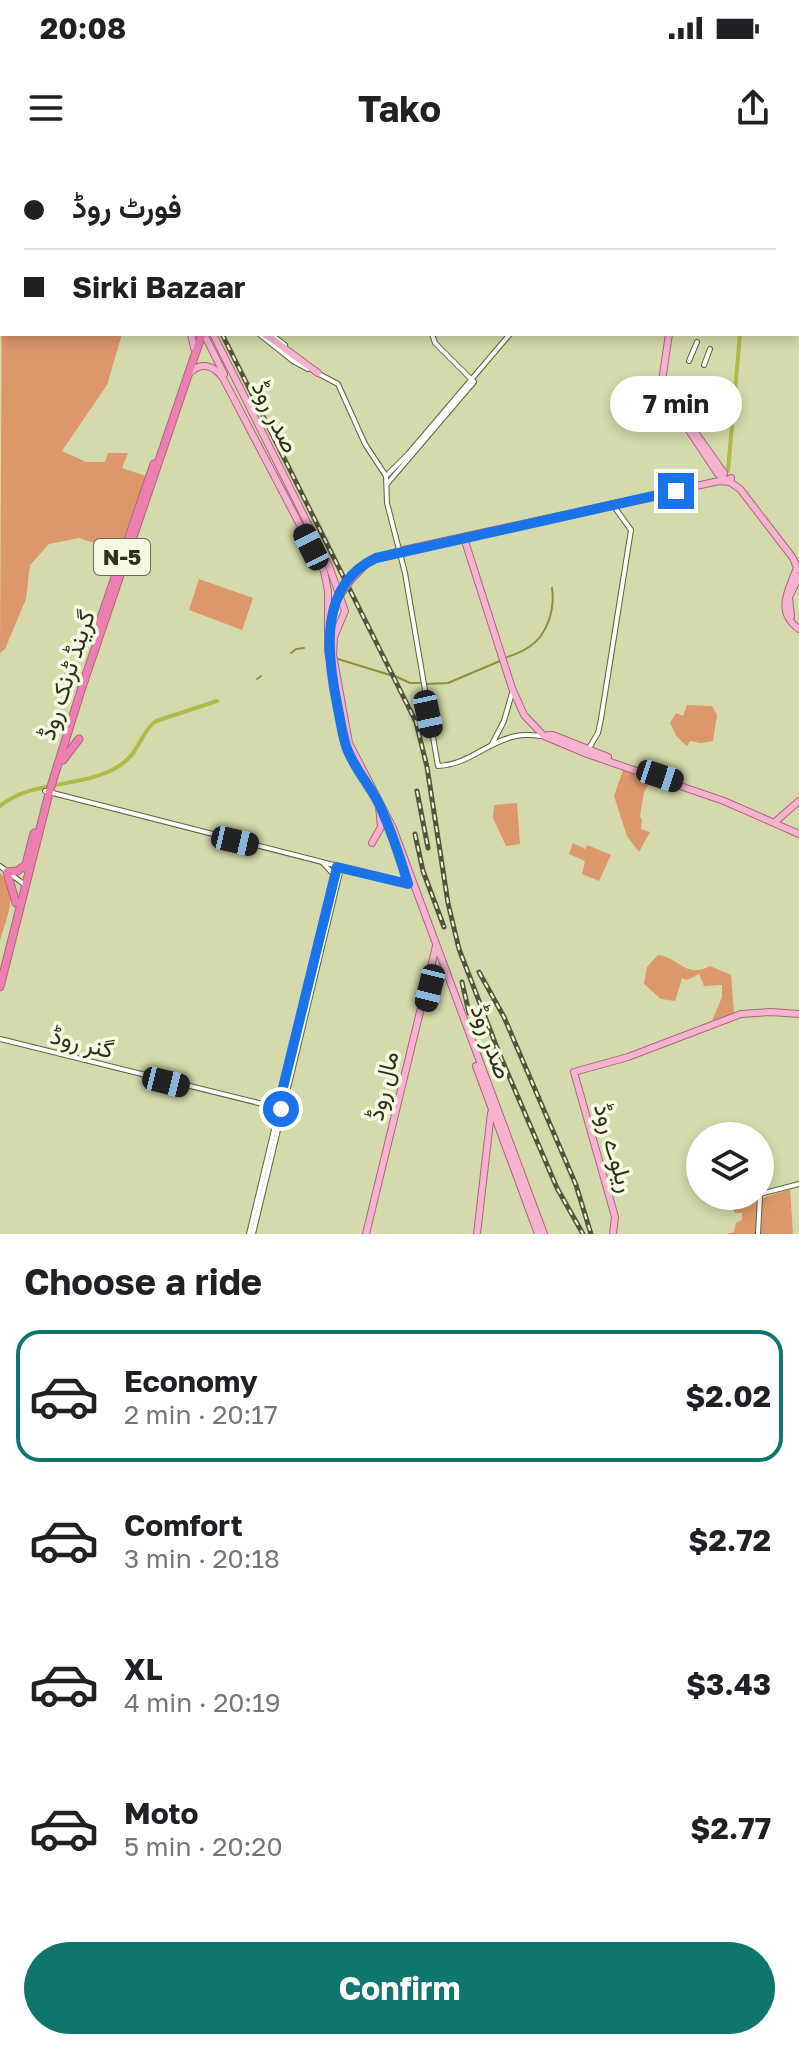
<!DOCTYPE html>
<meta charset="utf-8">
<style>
:root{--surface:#fff;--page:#f2f2f2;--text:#202124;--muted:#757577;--line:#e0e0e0;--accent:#0f766e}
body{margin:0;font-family:"Golos Text",Vazirmatn,sans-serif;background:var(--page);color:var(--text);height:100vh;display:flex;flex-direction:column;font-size:30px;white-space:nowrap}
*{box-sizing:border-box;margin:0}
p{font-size:26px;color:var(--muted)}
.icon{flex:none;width:44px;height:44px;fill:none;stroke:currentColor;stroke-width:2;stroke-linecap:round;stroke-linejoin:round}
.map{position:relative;height:1074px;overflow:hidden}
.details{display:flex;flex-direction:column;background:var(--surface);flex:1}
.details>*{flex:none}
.hud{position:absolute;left:0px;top:0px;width:800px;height:176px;box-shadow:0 4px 12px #0003;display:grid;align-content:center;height:176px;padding:0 24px;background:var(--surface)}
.fabs{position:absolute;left:686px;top:962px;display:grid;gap:16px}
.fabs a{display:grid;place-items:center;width:88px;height:88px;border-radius:50%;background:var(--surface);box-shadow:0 4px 12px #0003;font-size:40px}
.end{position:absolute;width:36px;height:36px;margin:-18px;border:10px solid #1a73e8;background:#fff;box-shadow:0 0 0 4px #fff}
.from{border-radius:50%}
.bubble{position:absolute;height:56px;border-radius:28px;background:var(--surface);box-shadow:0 4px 12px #0003;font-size:26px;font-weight:700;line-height:56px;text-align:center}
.car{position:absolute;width:24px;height:48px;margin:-24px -12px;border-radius:10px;box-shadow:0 0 6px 2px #0007;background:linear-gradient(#222 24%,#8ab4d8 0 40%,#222 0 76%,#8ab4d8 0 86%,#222 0)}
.hud b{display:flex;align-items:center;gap:28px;height:76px;font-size:30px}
.hud b+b{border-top:2px solid var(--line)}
.hud i{width:20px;height:20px;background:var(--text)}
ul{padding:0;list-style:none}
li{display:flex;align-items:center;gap:24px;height:132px;margin:0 16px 12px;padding:0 8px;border:4px solid transparent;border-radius:24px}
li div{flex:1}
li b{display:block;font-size:30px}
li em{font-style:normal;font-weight:700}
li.current{border-color:var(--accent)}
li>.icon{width:72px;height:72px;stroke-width:1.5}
h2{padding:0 24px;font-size:36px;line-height:96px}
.primary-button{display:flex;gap:16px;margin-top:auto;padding:16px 24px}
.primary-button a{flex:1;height:92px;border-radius:48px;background:var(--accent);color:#fff;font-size:32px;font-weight:700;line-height:92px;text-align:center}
.status{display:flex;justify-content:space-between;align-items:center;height:56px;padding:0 40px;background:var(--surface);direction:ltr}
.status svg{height:22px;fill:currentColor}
header{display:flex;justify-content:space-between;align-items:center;height:104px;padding:0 24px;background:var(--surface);font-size:36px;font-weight:700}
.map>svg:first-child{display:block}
.green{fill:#dc976b}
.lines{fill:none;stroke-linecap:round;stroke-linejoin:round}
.stream{stroke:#8a913c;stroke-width:2}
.canal{stroke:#b1ba49;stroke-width:4}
.minor-casing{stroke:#5f6338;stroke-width:6}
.major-casing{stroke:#ab647e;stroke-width:8}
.highway-casing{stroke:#ab647e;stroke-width:9}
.minor{stroke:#fff;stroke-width:4}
.major{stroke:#f5b3d0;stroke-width:6}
.highway{stroke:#ee80b1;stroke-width:7}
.rail-casing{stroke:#52543c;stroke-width:5}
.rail{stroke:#f5f9e1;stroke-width:2;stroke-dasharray:6;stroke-linecap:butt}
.major-bridge-casing{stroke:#ab647e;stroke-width:8;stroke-linecap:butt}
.major-bridge{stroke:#f5b3d0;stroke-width:6}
.route{stroke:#1a73e8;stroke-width:10}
.labels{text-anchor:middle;stroke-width:7;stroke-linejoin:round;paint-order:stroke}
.shield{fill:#f5f9e1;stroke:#6a6d58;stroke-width:2}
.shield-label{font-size:22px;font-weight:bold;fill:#2f311e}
.street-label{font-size:24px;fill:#2f311e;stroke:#f5f9e1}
</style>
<div class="status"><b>20:08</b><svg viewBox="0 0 49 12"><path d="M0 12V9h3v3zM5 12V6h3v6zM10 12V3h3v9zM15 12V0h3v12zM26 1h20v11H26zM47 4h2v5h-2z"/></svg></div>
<header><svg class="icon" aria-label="menu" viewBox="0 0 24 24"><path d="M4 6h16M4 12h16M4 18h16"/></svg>Tako<svg class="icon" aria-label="share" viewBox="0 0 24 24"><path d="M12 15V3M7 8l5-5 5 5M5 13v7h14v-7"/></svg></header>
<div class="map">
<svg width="799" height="1074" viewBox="0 0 799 1074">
<rect width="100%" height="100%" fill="#d4daab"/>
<!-- green -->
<g class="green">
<polygon points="2,124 2,174 122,174 107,225 62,291 86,302 105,302 108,293 128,293 122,308 146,316 119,391 79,378 49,384 30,405 26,439 5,489 0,493"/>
<polygon points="199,419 253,438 242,470 189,450"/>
<polygon points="687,545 712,546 717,555 713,581 701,583 690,581 687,586 677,577 670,563 676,553 683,556"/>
<polygon points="623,610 651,620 644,632 640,657 642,659 641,669 650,672 639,692 627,676 614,636"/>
<polygon points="517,643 520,684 506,686 493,658 494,645"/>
<polygon points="573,683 585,689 587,685 611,695 599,721 582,714 585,701 569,694"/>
<path d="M 0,713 C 20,731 6,759 0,781 Z"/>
<path d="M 658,795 C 680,798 686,819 710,806 L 731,815 L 734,853 L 712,861 L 722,837 L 722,825 L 704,826 L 699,814 L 687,820 L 682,818 L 675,841 L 661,839 L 644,824 L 647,807 Z"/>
<polygon points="790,1029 793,1074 726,1074 734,1072 736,1063 742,1060 742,1053 735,1053 732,1048"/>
</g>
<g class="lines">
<!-- stream -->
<g class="stream">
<polyline points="291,493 296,489 304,488"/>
<path d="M 505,498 C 513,495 522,492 529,487 C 548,475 555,448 552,428"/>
<polyline points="338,499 390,515"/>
<polyline points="395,516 410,523 420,523"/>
<polyline points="257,519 261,516"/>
<polyline points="427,524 448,523 500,501"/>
</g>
<!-- canal -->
<g class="canal">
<polyline points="763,2 763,0"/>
<polyline points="728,311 740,174"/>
<path d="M 0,646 C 33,620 76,628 112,610 C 141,596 138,574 156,561 L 217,541"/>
</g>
<defs>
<g id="minor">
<polyline points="233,0 236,2"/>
<polyline points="238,0 239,2"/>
<polyline points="467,0 470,2"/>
<polyline points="168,2 178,0"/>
<polyline points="205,2 213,0"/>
<polyline points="215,2 223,0"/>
<polyline points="417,2 417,0"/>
<polyline points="560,2 561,0"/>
<polyline points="0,113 2,111"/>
<polyline points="259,174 293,201 308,209"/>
<polyline points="271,174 285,185"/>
<polyline points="689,201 697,182"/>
<polyline points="704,205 710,189"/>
<path d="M 319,214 L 338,224 L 365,284 L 386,316 L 387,343 L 405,413 L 438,606 C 471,604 486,582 516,576 C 524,574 533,575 541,576"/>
<polyline points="386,316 408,294 510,174"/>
<polyline points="387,324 474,222 435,183 432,174"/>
<polyline points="492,584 504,561 512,533"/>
<polyline points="589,588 598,573 601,559 631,370 613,345"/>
<polyline points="45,631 408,724"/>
<polyline points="323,703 335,716"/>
<polyline points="0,706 25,725"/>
<polyline points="0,879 279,948"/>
<polyline points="760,1034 799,1024"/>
<polyline points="249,1074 337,707"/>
<polyline points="253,1074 341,708"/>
<polyline points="758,1074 760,1036"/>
</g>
<g id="major">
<polyline points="103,0 107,2"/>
<polyline points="117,0 120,2"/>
<polyline points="132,0 132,2"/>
<polyline points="136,0 139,2"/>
<polyline points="246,2 247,0"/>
<polyline points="711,2 712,0"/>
<polyline points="717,2 718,0"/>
<polyline points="0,66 2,65"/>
<polyline points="191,174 194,188"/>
<polyline points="204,174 224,214"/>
<polyline points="213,174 329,406 345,451 334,477 333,495 349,583 393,668 544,1074"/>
<polyline points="265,174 318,213"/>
<path d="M 669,174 L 661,228 L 718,314 L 740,329 L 793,398 L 797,408 C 788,431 775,451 799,469"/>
<path d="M 189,214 C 200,201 214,205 223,218 L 324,411 L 328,431 L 328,491 L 335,530"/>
<polyline points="673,241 724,313"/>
<polyline points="464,378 512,528 524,555 544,576 587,594 724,641 799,674"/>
<polyline points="350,421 368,402 399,391 719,321 730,322 731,318"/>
<polyline points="791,456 789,437 799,417"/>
<polyline points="331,462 337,440"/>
<polyline points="548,575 553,575 608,597"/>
<polyline points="347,588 358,610"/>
<polyline points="775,662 799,641"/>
<polyline points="372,683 381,667 379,646"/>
<polyline points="476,906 538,1074"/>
<polyline points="366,1074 436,786"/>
<polyline points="477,1074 491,953"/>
<polyline points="613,1074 615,1057 574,912 628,897 741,854 771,852 799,854"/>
</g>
<g id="highway">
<polyline points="253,2 253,0"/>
<polyline points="261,2 262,0"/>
<polyline points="98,467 154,304"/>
<polyline points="63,600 79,579"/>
<polyline points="25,708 34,673"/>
<polyline points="7,712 17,711 26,705"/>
<polyline points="8,716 16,743"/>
<polyline points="0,827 49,633 82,527 202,174"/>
</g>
</defs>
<!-- minor casing -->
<use href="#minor" class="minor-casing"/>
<!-- major casing -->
<use href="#major" class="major-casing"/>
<!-- highway casing -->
<use href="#highway" class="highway-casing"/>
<!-- minor -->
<use href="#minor" class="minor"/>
<!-- major -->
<use href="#major" class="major"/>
<!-- highway -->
<use href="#highway" class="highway"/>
<defs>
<g id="rail">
<polyline points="163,0 163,2"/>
<polyline points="222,174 416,562 427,607 448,743 459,789 499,893 557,1028 583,1074"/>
<polyline points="417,631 428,688"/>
<polyline points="415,674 423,711 444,767"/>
<polyline points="479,812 504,857 576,1025 591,1074"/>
<polyline points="462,822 469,853"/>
</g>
</defs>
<!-- rail casing -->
<use href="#rail" class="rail-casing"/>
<!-- rail -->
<use href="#rail" class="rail"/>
<defs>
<polyline id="major-bridge" points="337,440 350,421"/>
</defs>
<!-- major-bridge casing -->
<use href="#major-bridge" class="major-bridge-casing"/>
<!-- major-bridge -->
<use href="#major-bridge" class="major-bridge"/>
</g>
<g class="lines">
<!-- route -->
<path class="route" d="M 281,949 L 278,948 L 337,707 L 408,724 C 400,697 391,670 379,644 C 369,624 353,607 346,586 C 342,573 340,558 337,544 C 327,494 318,425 376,398 L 676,331"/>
</g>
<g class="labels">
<!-- shield labels -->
<rect class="shield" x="94" y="379" width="56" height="36" rx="6"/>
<g class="shield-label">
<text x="122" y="405">N-5</text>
</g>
<!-- street labels -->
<g class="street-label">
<text transform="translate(275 257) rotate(64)" y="8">صدر روڈ</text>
<text transform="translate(67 515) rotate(-72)" y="8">گرینڈ ٹرنک روڈ</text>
<text transform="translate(491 882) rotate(70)" y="8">صدر روڈ</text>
<text transform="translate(82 883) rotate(14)" y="8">گنر روڈ</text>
<text transform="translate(383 926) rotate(-77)" y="8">مال روڈ</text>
<text transform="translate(614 988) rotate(74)" y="8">ریلوے روڈ</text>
</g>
</g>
</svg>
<div class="fabs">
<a><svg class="icon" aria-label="layers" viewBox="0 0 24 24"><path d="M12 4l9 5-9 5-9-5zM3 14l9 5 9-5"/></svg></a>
</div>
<i class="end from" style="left:281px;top:949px"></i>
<i class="end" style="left:676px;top:331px"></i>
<div class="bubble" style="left:610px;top:216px;width:132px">7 min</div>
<i class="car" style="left:311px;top:387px;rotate:334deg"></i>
<i class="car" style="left:428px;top:554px;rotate:168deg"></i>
<i class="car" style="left:660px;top:616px;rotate:108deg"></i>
<i class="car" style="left:235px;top:681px;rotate:103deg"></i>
<i class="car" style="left:430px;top:828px;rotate:194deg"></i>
<i class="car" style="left:166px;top:922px;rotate:104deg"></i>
<div class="hud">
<b><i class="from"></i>فورٹ روڈ</b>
<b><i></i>Sirki Bazaar</b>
</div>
</div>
<section class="details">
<h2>Choose a ride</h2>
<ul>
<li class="current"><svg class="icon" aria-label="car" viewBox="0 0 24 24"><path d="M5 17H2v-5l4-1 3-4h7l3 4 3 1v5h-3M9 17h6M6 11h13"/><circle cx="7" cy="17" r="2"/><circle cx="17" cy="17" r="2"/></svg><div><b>Economy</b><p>2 min · 20:17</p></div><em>$2.02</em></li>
<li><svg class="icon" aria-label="car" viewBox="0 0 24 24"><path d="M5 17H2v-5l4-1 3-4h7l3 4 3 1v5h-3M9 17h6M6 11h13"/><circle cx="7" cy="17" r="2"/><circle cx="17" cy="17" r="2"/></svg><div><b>Comfort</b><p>3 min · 20:18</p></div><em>$2.72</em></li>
<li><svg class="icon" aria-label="car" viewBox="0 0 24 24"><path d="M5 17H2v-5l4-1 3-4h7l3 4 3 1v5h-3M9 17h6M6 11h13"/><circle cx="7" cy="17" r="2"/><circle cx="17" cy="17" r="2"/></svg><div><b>XL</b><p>4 min · 20:19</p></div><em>$3.43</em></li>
<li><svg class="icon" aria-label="car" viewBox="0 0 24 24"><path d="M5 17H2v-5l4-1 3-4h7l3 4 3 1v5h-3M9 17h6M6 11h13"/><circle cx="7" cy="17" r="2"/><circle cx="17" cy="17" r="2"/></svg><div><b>Moto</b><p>5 min · 20:20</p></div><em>$2.77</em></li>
</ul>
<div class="primary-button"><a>Confirm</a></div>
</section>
